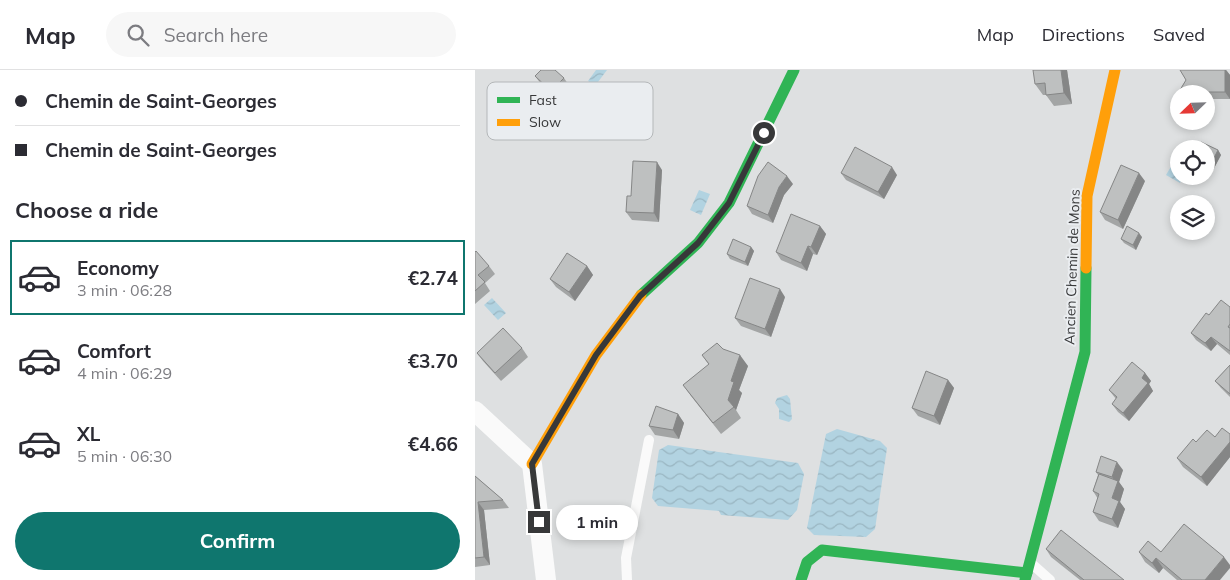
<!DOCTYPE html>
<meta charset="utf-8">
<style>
:root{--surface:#fff;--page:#f7f7f7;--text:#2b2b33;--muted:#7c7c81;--line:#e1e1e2;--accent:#0f766e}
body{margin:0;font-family:Mulish,sans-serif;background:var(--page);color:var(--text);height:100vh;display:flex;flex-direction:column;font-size:19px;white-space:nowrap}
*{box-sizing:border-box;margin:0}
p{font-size:16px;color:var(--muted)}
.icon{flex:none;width:28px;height:28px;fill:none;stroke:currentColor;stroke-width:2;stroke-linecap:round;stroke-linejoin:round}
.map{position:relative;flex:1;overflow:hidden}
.side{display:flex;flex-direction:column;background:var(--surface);width:475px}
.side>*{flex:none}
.top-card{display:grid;align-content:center;height:110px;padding:0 15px;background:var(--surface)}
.needle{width:32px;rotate:247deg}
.controls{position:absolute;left:695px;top:15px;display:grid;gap:10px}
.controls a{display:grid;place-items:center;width:45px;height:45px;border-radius:50%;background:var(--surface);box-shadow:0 2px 8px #0003;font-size:25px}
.end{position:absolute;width:22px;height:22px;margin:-11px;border:6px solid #373839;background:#fff;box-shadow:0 0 0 2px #fff}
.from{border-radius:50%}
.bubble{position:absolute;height:35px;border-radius:18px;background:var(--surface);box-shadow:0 2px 8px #0003;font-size:16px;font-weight:700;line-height:35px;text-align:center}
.top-card b{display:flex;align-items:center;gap:18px;height:48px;font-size:19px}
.top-card b+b{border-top:1px solid var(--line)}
.top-card i{width:12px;height:12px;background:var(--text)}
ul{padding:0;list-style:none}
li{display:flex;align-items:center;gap:15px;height:75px;margin:0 10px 8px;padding:0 5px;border:2px solid transparent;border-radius:0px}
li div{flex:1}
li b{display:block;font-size:19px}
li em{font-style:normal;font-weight:700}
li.active{border-color:var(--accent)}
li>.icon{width:45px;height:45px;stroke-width:1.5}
h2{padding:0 15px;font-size:22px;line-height:60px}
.primary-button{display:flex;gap:10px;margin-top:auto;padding:10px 15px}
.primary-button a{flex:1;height:58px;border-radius:30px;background:var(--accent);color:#fff;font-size:20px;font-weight:700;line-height:58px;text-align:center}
header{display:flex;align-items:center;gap:30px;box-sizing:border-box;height:70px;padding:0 25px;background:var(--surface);border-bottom:1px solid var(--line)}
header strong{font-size:24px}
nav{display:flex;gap:28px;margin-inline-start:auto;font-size:18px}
.search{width:350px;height:45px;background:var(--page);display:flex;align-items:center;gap:12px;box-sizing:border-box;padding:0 18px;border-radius:28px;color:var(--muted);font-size:19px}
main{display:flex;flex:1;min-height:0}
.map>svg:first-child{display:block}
.water{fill:url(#water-waves)}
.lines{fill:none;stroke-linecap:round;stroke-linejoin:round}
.lane{stroke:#fafafa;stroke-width:10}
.street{stroke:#fafafa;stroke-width:20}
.fast{stroke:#30b455;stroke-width:11}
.slow{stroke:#ff9f0a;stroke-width:11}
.wall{fill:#a3a5a5}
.shaded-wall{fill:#858686}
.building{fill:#bec0c0;stroke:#858686}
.route{stroke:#373839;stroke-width:6}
.labels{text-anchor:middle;stroke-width:4;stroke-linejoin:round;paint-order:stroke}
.street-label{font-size:14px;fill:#373839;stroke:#eaedf0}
.key{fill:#eaedf0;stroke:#b4b7b9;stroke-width:1}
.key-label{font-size:14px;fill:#373839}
</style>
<header>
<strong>Map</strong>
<div class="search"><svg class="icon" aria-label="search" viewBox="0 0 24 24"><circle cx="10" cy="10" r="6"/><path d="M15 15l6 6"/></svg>Search here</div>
<nav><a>Map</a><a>Directions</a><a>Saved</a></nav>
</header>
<main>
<section class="side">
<div class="top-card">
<b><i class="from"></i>Chemin de Saint-Georges</b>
<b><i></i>Chemin de Saint-Georges</b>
</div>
<h2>Choose a ride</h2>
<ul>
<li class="active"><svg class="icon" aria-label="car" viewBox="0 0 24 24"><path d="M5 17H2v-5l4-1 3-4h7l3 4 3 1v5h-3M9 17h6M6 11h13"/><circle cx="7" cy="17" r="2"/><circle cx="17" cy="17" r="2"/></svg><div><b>Economy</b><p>3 min · 06:28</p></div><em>€2.74</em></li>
<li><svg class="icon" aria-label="car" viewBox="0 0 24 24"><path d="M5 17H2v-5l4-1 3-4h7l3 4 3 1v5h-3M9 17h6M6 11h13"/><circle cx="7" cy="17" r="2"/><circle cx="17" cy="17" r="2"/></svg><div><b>Comfort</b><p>4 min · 06:29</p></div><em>€3.70</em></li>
<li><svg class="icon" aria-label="car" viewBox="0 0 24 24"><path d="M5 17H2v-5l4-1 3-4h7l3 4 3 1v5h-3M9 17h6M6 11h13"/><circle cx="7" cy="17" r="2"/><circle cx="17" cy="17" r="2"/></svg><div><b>XL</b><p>5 min · 06:30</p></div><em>€4.66</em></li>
</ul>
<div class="primary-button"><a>Confirm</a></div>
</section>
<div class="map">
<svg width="755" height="510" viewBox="0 0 755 510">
<defs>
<pattern id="water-waves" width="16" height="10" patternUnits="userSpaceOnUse" patternTransform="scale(1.25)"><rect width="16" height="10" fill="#b2d3e1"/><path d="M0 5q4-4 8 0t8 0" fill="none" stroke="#9ab6c2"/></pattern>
</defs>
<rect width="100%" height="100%" fill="#dee0e1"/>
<!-- water -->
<g class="water">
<polygon points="121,0 132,0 120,16 113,11"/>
<polygon points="704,83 704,106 708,106 705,113 691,105"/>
<polygon points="224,120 235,124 226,145 215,140"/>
<polygon points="17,228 31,243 23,250 9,235"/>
<polygon points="312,325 315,329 317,349 314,352 304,349 304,339 300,333 302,328"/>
<polygon points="362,359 405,371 412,378 400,459 391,467 339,465 332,458 351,364"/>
<polygon points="193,375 323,393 329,404 322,440 313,450 246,445 244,441 183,436 177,428 184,380"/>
</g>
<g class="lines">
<!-- lane -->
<g class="lane">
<polyline points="557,494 575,510"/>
<polyline points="152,510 151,488 174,370"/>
</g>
<!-- street -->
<polyline class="street" points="0,341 57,394 71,510"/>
<!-- fast -->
<g class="fast">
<polyline points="166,225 223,173 254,133 319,0"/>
<polyline points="326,510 332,492 347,480 552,503"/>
<polyline points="550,510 610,282 611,198"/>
</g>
<!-- slow -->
<g class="slow">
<polyline points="611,198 612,126 640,0"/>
<polyline points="57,394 121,285 166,225"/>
</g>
</g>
<!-- wall -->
<g class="wall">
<polygon points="592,0 597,34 579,36 571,25 568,25 560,14"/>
<polygon points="705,0 751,0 755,5 755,29 736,29 731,37 731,24 704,24 704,28 702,25 711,10"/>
<polygon points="60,6 89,8 95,17 82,29 66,14"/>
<polygon points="731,79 743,80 746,85 736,104 731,102"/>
<polygon points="187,100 184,152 157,150 151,142 156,126"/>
<polygon points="366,103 422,105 409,129 371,110"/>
<polygon points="670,111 648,159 630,150 625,142"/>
<polygon points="318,114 309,125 298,153 277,144 272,136"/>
<polygon points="345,156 351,164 342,185 338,184 332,201 306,190 301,182"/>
<polygon points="667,167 661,180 649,173 646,169"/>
<polygon points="276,177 279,181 273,196 255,189 252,184"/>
<polygon points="0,182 14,196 20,204 10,213 15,221 0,234"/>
<polygon points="112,196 118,205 100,231 81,217 75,209"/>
<polygon points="310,227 296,267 266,256 260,248"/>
<polygon points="755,237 755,285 742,274 736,281 721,270 716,263 734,245"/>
<polygon points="47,278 53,287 26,311 8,291 2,283"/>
<polygon points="248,279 273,296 264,320 267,323 261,340 266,348 246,364 216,326 208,315 234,295 227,285"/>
<polygon points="755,295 755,327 746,318 740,311"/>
<polygon points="670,303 676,311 674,314 678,321 654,351 643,342 637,334 641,329 634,320"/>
<polygon points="473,310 479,318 465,355 443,346 437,338"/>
<polygon points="203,344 209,353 204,369 180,365 174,356"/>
<polygon points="755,364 755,387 732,416 708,397 702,388 721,372 740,367"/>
<polygon points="648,400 644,412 649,419 645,432 650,439 643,458 624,451 618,442 623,429 618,421 623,405 621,402"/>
<polygon points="0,406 28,430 34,438 9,440 15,495 0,497"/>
<polygon points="571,479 649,510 605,510 576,487"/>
<polygon points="664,482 686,482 745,510 702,510 688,498 684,503 670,492"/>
</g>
<!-- shaded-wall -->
<g class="shaded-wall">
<polygon points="586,0 592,0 597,34 589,23"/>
<polygon points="750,0 751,0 755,5 755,29 750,22"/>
<polygon points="731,22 736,29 731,37 731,24 730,24"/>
<polygon points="743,80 746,85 736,104 733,100"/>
<polygon points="182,92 187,100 184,152 179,143"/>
<polygon points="417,97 422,105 409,129 403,122"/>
<polygon points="664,103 670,111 648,159 643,150"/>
<polygon points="312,106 318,114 309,125 298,153 293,145 304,117"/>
<polygon points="345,156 351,164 342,185 336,177"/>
<polygon points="664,163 667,167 661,180 658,175"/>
<polygon points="333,176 338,184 332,201 326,193"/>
<polygon points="276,177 279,181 273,196 270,192"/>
<polygon points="112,196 118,205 100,231 94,222"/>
<polygon points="305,219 310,227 296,267 290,259"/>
<polygon points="736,267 742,274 736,281 730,273"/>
<polygon points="265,285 273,296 264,320 267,323 261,340 253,330 256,311"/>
<polygon points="670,303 676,311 674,314 678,321 654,351 648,343 667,308"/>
<polygon points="473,310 479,318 465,355 459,346"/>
<polygon points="203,344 209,353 204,369 198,360"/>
<polygon points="755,372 755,387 732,416 726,407"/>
<polygon points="642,392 648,400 644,412 649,419 645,432 650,439 643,458 637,449 637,428 642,414 637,407"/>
<polygon points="3,432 9,440 15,495 9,487"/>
<polygon points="749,487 755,495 755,498 745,510 730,510"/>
<polygon points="681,488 688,498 684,503 677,493"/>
</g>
<!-- building -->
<g class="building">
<polygon points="66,0 80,0 89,8 76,21 60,6"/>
<polygon points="558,0 586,0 589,23 571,25 570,13 560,14"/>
<polygon points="705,0 750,0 750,22 731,22 730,24 704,24 704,26 702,25 711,10"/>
<polygon points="726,72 743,80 733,100 731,99 731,79 723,79"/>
<polygon points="380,77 417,97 403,122 366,103"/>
<polygon points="158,91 182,92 179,143 151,142 152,126 156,126"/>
<polygon points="293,92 312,106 304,117 293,145 272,136 283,106"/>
<polygon points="646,95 664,103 643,150 625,142"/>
<polygon points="316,144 345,156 336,177 333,176 326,193 301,182"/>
<polygon points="652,156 664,163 658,175 646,169"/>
<polygon points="258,169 276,177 270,192 252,184"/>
<polygon points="1,181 14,196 3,205 10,212 0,221 0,182"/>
<polygon points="92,183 112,196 94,222 75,209"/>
<polygon points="275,208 305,219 290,259 260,248"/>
<polygon points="746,230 755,237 755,254 753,257 755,258 755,281 736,267 730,273 716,263 731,243 734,245"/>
<polygon points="28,258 47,278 20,303 2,283"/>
<polygon points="242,273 248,279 265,285 256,311 259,312 253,330 259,337 238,353 208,315 234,294 227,285"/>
<polygon points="657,292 670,303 667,308 673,313 648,343 637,334 642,327 634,320"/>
<polygon points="755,295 755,324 740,311"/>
<polygon points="451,301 473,310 459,346 437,338"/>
<polygon points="181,336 203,344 198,360 174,356"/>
<polygon points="747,358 755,364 755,372 726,407 702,388 718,369 721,372 732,360 740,367"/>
<polygon points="626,386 642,392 637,407 621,402"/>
<polygon points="624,404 643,411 637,428 644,431 637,449 618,442 624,424 618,421"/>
<polygon points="0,406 28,430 3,432 9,487 0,488"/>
<polygon points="709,454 749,487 730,510 707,510 681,488 677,493 664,482 673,471 686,482"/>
<polygon points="586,460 649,510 609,510 571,479"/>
</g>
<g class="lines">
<!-- route -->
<polyline class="route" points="64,452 57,394 121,285 165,226 223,173 254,133 289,63"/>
</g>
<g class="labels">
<!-- street labels -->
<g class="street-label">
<text transform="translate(597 197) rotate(-88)" y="5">Ancien Chemin de Mons</text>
</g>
</g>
<!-- legend -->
<rect x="12" y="12" width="166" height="58" rx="8" class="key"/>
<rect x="22" y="27" width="23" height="6" fill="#30b455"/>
<rect x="22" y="49" width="23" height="7" fill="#ff9f0a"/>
<g class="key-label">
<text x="54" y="35">Fast</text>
<text x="54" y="57">Slow</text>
</g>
</svg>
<div class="controls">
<a><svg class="needle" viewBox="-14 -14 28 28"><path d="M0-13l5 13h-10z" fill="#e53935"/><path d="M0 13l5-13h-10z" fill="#7c7c81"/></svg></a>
<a><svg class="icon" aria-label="locate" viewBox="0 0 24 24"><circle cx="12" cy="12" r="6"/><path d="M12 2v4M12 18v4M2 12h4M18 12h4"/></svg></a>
<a><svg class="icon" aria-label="layers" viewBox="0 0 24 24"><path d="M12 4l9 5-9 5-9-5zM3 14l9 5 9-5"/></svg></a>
</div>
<i class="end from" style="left:289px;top:63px"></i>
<i class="end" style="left:64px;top:452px"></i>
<div class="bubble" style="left:81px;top:435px;width:82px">1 min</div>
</div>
</main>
